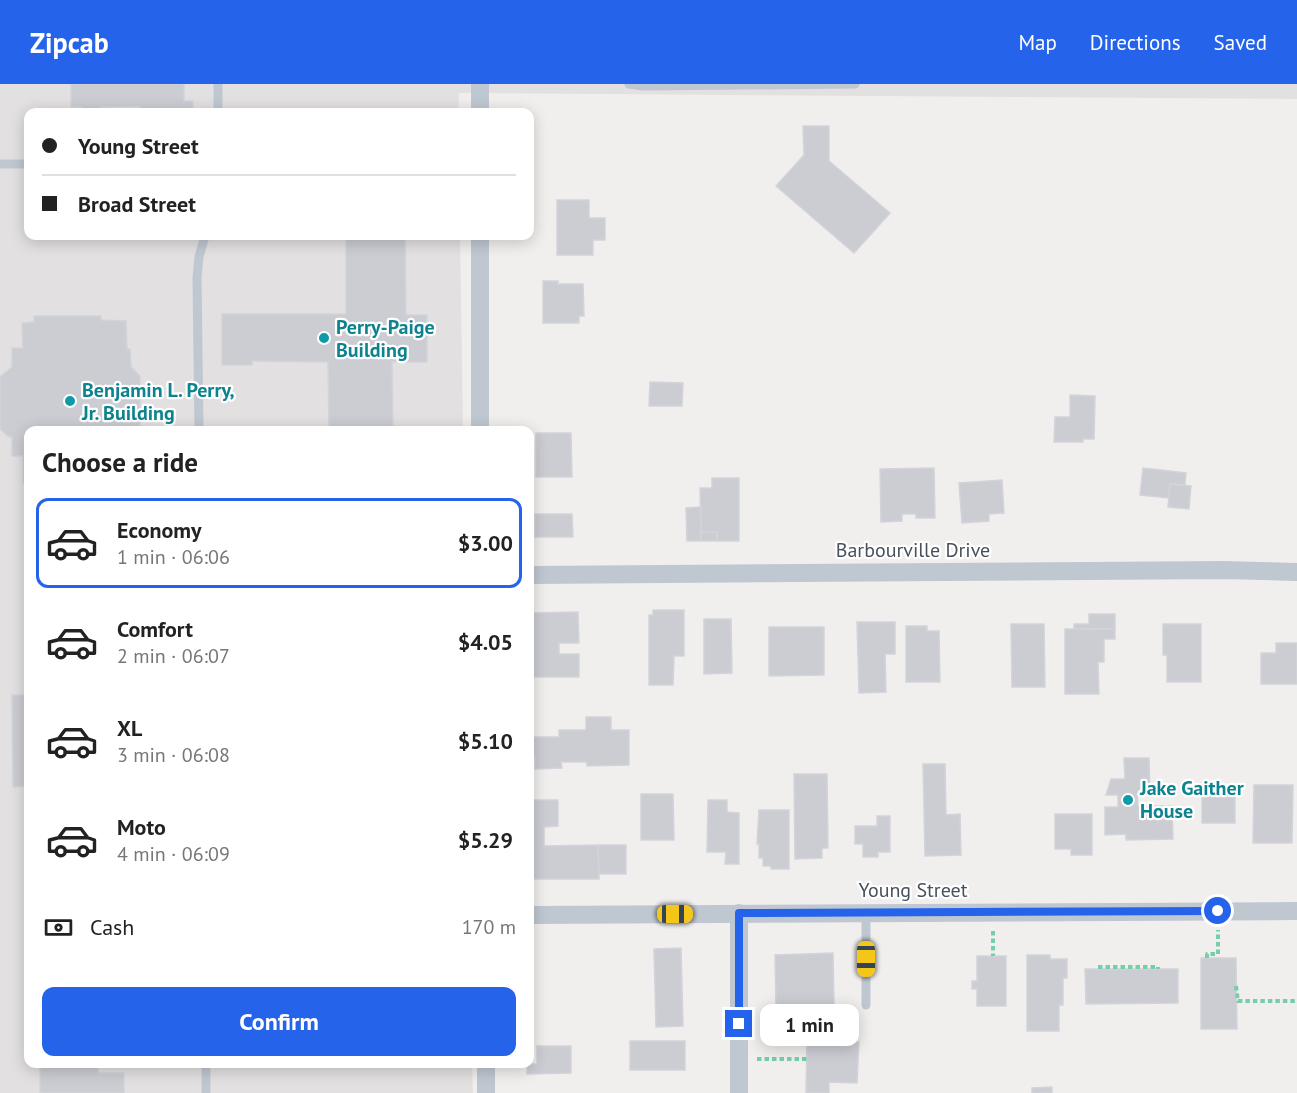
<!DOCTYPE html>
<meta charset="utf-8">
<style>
:root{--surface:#fff;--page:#f2f2f2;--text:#222;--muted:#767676;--line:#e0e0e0;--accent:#2563eb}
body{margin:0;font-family:"PT Sans",sans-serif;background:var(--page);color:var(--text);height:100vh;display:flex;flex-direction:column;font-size:22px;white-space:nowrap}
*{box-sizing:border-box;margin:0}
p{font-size:20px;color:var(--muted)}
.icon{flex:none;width:33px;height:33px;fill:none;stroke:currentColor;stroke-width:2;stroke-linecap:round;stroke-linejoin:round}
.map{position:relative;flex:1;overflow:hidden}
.side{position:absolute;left:24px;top:342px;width:510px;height:642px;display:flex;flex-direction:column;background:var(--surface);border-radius:12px;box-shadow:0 3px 15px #0003}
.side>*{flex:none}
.hud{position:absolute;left:24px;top:24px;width:510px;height:132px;border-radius:12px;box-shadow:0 3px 15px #0003;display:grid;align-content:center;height:132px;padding:0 18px;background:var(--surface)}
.end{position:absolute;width:27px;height:27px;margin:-14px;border:8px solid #2563eb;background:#fff;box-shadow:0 0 0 3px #fff}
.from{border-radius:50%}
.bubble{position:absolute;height:42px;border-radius:12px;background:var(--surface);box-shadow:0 3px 15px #0003;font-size:20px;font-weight:700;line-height:42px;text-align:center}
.car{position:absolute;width:18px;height:36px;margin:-18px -9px;border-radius:8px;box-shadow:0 0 4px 2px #0007;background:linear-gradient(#f5c518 24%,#345 0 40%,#f5c518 0 76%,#345 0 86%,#f5c518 0)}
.hud b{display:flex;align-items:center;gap:21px;height:57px;font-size:22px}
.hud b+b{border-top:2px solid var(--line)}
.hud i{width:15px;height:15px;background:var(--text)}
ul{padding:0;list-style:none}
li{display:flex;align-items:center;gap:18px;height:90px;margin:0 12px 9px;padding:0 6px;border:3px solid transparent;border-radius:12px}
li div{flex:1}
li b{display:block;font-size:22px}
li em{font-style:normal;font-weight:700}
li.on{border-color:var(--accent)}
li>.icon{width:54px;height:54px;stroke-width:1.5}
h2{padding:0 18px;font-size:27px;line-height:72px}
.pay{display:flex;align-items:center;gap:15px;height:66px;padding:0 18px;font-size:22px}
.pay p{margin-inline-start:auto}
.button{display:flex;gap:12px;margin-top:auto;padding:12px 18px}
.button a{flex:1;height:69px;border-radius:12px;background:var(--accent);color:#fff;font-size:24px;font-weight:700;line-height:69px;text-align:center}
header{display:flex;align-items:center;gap:36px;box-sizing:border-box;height:84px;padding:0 30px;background:var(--accent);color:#fff}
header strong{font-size:28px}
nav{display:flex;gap:33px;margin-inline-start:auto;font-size:21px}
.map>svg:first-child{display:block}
.education{fill:#e2e0e0}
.building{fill:#cbcdd3;stroke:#d2d4da;stroke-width:1.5}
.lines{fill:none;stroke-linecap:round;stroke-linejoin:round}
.path{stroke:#75cdaa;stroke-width:4;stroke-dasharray:4.5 3;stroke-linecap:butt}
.service{stroke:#bfc7d1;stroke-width:9}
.minor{stroke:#bfc7d1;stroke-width:18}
.route{stroke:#2563eb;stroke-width:8}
.culture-dot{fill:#0f9aa8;stroke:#fff;stroke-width:2}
.labels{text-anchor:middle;stroke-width:4.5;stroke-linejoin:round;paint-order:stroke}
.culture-label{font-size:20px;font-weight:bold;fill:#0d838f;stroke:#fff;text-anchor:start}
.street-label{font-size:20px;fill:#47505c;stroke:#fff}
</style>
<header>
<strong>Zipcab</strong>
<nav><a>Map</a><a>Directions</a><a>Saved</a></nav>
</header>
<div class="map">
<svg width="1297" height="1009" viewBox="0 0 1297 1009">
<rect width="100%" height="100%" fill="#f1efee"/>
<!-- education -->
<polygon class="education" points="0,0 1297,0 1297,15 459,9 458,28 28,28 28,152 460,152 463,346 28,346 28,980 472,980 473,1009 0,1009"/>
<!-- building -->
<g class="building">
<polygon points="71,0 184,0 184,17 193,17 193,28 140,28 140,22 100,23 100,28 82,28 82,23 71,23"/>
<polygon points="803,42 829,42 829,77 890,129 854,169 776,102 804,71"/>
<polygon points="557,116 589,116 589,134 605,134 605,156 593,156 593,171 557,171"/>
<polygon points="346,152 405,152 406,231 427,231 427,278 392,278 393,346 329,346 328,278 252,277 252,281 222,281 222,230 346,230"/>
<polygon points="543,197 558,197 558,200 583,200 584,232 579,232 579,239 543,239"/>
<polygon points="34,232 101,232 101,236 126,237 127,265 130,265 131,283 140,292 140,342 136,346 28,346 28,399 23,399 23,372 12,372 12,353 9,353 0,345 0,293 12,283 12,264 23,264 22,239 34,238"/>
<polygon points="650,298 683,299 682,322 649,322"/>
<polygon points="1070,311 1095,312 1094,355 1083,355 1083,358 1054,358 1055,333 1070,333"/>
<polygon points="536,349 571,349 572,393 536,393"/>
<polygon points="934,384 935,434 916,434 916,430 902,430 902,437 881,438 880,385"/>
<polygon points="1143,384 1186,389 1185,401 1170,400 1169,414 1140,411"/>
<polygon points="712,394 739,394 739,457 717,457 717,448 701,448 700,404 712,404"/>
<polygon points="1002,396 1004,429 989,430 989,437 962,439 959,399"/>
<polygon points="1170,400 1191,402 1189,425 1168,423"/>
<polygon points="701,423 701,457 687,457 686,424"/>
<polygon points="535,430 572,430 573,453 535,453"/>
<rect x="701" y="448" width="16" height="9"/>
<polygon points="653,526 684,526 684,572 674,572 673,601 649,601 649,531 653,531"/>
<polygon points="578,528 579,559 559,559 559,570 579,570 579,593 530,593 530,529"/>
<polygon points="1089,530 1115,530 1115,545 1074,545 1074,540 1089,540"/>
<polygon points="704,535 731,535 732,589 704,590"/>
<polygon points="857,538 895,538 895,570 885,570 886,608 859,609"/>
<polygon points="1011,540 1044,540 1045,603 1012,603"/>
<polygon points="1163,540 1201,540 1201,598 1167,598 1167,571 1163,571"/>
<polygon points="906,542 927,542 927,547 939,547 940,598 906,598"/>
<polygon points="769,543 824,543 824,591 769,592"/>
<polygon points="1065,545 1115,545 1115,555 1104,555 1104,578 1098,578 1099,610 1065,610"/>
<polygon points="1276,559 1297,559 1297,600 1261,600 1261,569 1276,569"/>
<polygon points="12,611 28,611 28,702 13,703"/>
<polygon points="586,633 611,633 611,646 629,646 629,681 587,682 587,678 561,678 562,684 535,685 535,672 530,672 530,653 559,653 559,646 586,646"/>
<polygon points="1124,674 1149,674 1150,710 1137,710 1138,722 1172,722 1173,755 1126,756 1126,750 1105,751 1105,723 1118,723 1118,711 1106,711 1111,695 1125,695"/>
<polygon points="923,680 945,680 946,731 960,730 961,771 925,772"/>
<polygon points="794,690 827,690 828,764 822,764 822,774 795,775"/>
<polygon points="1254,701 1293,701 1292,759 1253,759"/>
<rect x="1202" y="703" width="33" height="36"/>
<polygon points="641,710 673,710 674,756 641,756"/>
<polygon points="530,716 558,716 558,742 544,743 544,762 598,761 599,795 530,795"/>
<polygon points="708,716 727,716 727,728 739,729 739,780 725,780 726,768 707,768"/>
<polygon points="759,726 789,726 789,785 771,785 771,782 763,782 763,774 759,774 759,760 757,760"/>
<polygon points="1055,730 1092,730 1092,771 1071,771 1071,765 1055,765"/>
<polygon points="877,732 890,732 890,768 878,768 878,773 863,773 863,760 855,760 855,742 877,742"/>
<polygon points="598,761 626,761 626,790 599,790"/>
<polygon points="681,864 683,942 656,943 654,865"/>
<polygon points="833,869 834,923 776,925 775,871"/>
<polygon points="1027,871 1050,871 1050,875 1067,875 1067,894 1063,894 1063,921 1059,921 1059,947 1027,947"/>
<polygon points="977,872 1006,872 1006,922 977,922 977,905 972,905 972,897 977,897"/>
<polygon points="1201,874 1236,874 1237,945 1201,945"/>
<polygon points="1085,885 1178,885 1178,919 1086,920"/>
<polygon points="807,956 859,958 857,999 829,998 829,1009 806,1009"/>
<rect x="630" y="957" width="55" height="29"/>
<polygon points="537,962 571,962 571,989 527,990 527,980 537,980"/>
<polygon points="40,980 98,980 98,989 124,989 124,1009 40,1009"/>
<polygon points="1052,1003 1052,1009 1032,1009 1032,1004"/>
</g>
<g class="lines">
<!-- path -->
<g class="path">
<polyline points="993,847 993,872"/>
<polyline points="1207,874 1207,870 1218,870 1218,846"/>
<polyline points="1098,883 1158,883 1158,885"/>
<polyline points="1236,902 1238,917 1297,917"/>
<polyline points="757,975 807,975"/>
</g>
<!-- service -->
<g class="service">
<polyline points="629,0 643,2 855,0"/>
<polyline points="218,28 218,0"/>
<polyline points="0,80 28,80"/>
<polyline points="199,346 197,194 199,173 205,152"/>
<polyline points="866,829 866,921"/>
<polyline points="206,980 206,1009"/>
</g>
<!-- minor -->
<g class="minor">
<polyline points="480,0 480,28"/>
<polyline points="480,152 480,346"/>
<polyline points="530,491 1224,486 1297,488"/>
<polyline points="739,829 739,1009"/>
<polyline points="530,831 1297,827"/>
<polyline points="486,980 486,1009"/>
</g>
</g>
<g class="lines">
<!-- route -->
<polyline class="route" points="739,940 739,829 1218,827"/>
</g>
<!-- markers -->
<g class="culture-dot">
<circle cx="324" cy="254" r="6"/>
<circle cx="70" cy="317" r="6"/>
<circle cx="1128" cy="716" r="6"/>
</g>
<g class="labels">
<!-- culture labels -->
<g class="culture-label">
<text x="336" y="250">Perry-Paige<tspan x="336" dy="23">Building</tspan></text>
<text x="82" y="313">Benjamin L. Perry,<tspan x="82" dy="23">Jr. Building</tspan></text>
<text x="1140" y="711">Jake Gaither<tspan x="1140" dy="23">House</tspan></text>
</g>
<!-- street labels -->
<g class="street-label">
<text x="913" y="473">Barbourville Drive</text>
<text x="913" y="813">Young Street</text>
</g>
</g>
</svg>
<i class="end from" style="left:1218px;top:827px"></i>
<i class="end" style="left:739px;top:940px"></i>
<div class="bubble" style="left:760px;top:920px;width:99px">1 min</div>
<i class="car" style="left:675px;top:830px;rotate:90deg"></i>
<i class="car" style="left:866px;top:875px;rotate:180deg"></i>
<div class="hud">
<b><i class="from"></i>Young Street</b>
<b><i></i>Broad Street</b>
</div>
<section class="side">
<h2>Choose a ride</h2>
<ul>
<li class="on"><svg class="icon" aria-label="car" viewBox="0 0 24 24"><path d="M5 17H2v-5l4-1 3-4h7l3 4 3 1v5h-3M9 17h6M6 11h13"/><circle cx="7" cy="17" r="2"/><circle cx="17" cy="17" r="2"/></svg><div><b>Economy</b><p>1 min · 06:06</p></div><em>$3.00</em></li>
<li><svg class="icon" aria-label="car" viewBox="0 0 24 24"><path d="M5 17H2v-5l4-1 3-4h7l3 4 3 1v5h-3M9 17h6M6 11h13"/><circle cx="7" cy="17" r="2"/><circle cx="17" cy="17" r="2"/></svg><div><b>Comfort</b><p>2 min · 06:07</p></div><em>$4.05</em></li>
<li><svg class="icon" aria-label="car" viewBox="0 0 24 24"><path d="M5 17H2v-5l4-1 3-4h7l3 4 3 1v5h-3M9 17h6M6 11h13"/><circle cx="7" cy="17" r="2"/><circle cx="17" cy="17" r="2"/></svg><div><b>XL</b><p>3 min · 06:08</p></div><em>$5.10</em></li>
<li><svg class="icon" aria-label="car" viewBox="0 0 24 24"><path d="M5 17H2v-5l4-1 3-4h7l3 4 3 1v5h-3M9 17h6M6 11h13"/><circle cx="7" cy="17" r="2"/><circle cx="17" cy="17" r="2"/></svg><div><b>Moto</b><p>4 min · 06:09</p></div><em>$5.29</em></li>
</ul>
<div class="pay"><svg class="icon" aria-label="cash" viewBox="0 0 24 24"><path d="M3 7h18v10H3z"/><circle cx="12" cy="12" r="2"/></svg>Cash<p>170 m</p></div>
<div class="button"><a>Confirm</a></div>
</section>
</div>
